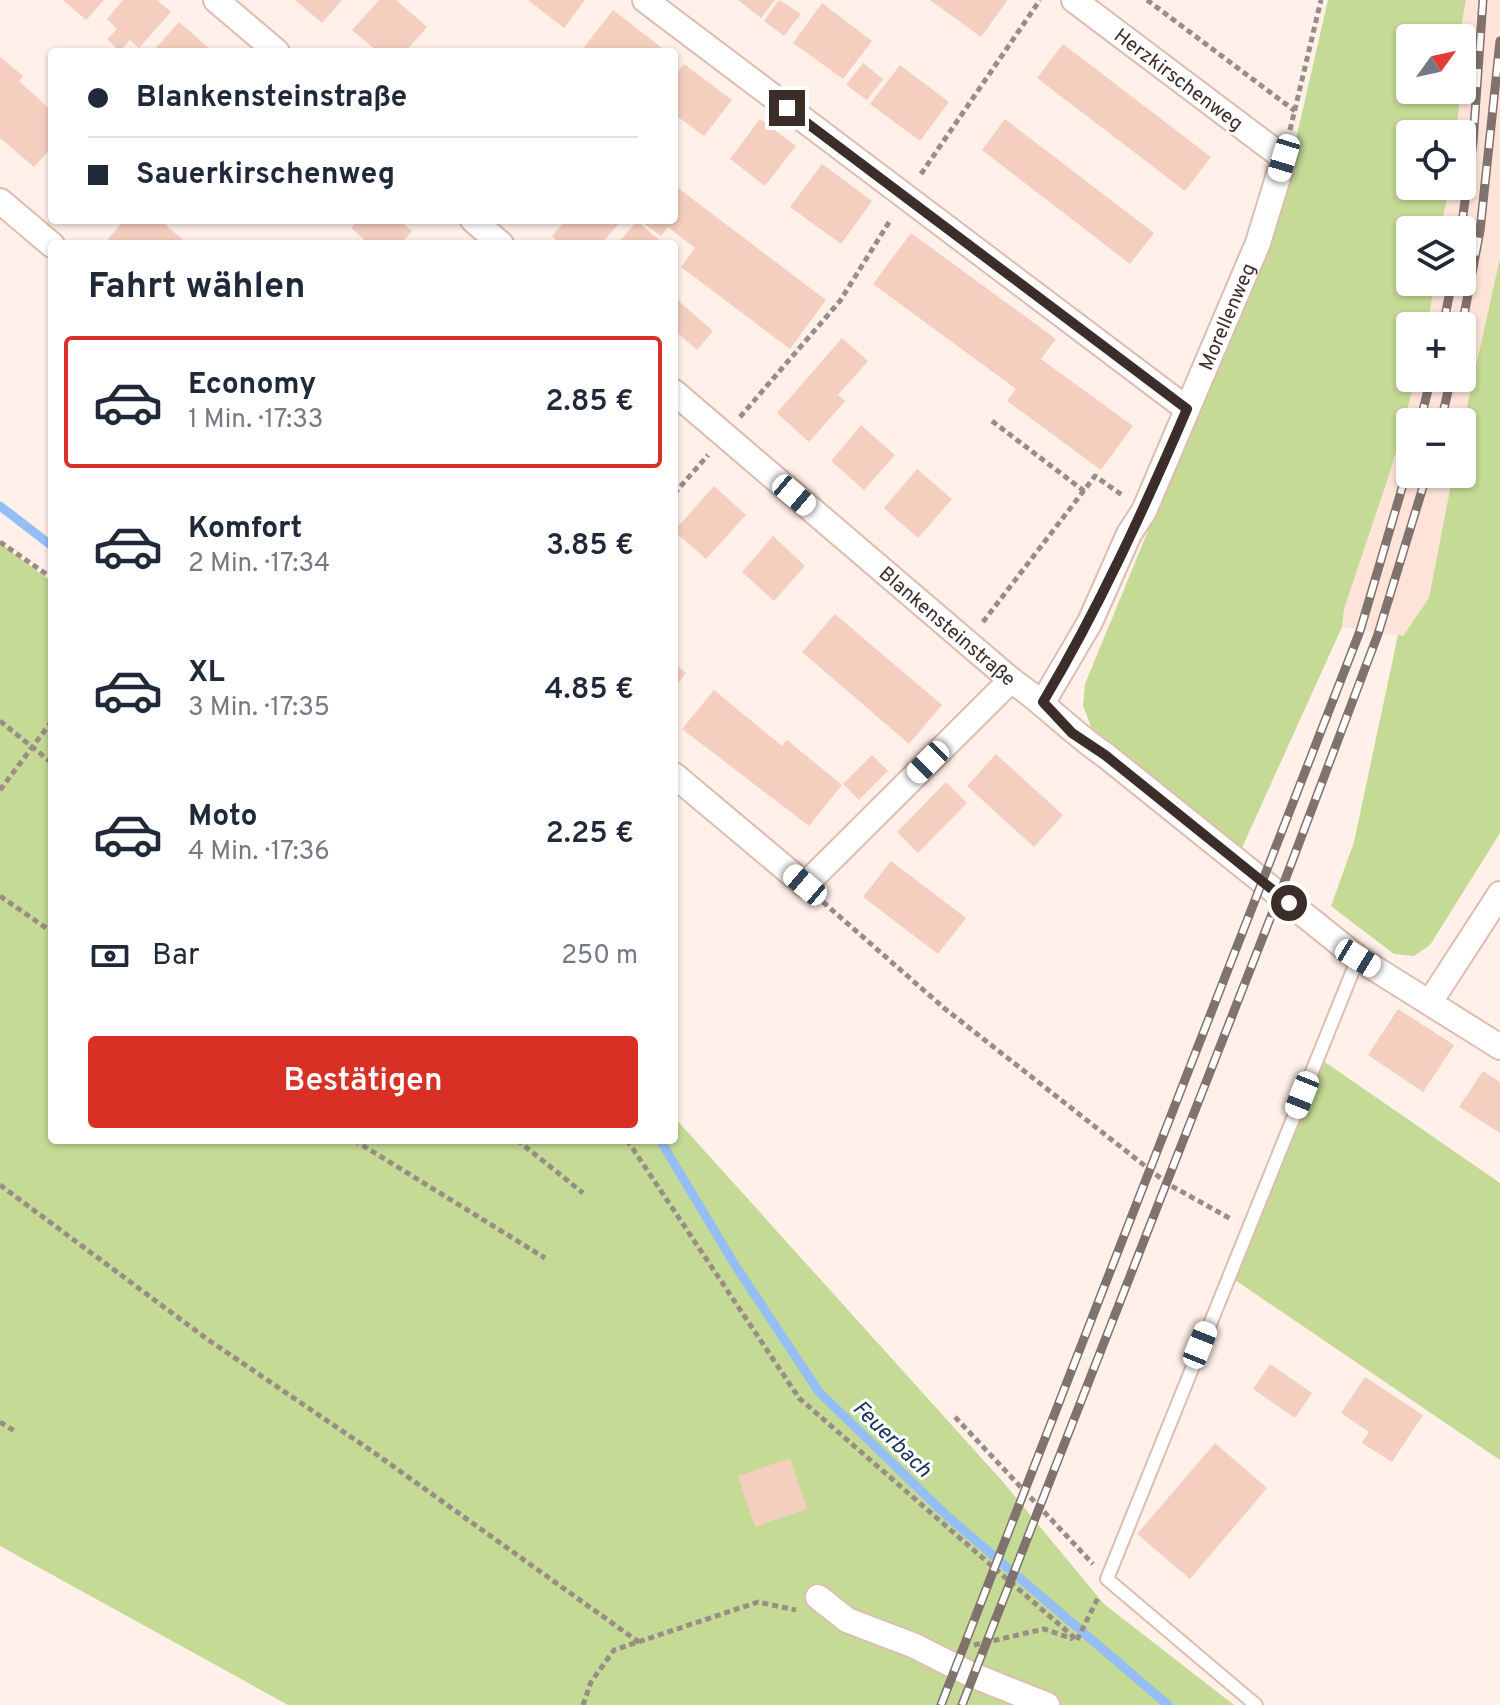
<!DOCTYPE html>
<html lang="de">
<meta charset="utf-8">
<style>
:root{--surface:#fff;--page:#f2f2f3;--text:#1f2937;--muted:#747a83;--line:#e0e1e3;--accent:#d93025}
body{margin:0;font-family:Overpass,sans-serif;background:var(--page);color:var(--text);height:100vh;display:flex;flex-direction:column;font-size:30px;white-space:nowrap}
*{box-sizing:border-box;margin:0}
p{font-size:26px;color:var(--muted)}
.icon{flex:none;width:44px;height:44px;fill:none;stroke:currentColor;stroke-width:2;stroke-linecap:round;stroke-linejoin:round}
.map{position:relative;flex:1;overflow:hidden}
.details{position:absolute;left:48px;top:240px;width:630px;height:904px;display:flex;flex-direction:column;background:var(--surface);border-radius:8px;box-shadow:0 2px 6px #0004}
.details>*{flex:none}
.top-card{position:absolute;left:48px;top:48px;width:630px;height:176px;border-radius:8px;box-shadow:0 2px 6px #0004;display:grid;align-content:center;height:176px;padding:0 40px;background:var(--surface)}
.needle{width:52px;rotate:57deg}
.controls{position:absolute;left:1396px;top:24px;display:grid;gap:16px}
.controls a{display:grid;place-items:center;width:80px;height:80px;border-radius:8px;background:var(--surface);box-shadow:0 2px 6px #0004;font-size:40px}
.end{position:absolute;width:36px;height:36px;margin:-18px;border:10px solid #3b2d28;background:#fff;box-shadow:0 0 0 4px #fff}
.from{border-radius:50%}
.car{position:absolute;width:24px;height:48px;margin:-24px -12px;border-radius:10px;box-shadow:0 0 6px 2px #0007;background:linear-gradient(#fff 24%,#345 0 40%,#fff 0 76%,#345 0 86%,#fff 0)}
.top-card b{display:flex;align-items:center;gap:28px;height:76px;font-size:30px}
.top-card b+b{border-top:2px solid var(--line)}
.top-card i{width:20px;height:20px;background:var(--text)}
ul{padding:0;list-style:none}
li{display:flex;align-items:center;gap:24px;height:132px;margin:0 16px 12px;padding:0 24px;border:4px solid transparent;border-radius:8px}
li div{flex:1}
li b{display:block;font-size:30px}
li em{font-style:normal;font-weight:600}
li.current{border-color:var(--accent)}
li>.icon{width:72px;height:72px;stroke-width:1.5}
h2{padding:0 40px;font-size:36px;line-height:96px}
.pay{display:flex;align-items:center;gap:20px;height:88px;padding:0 40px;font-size:30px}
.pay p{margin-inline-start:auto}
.primary-button{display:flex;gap:16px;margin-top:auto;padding:16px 40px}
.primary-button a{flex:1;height:92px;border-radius:8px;background:var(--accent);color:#fff;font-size:32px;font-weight:600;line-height:92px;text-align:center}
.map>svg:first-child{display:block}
.built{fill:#fde3d8}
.green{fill:#c4da95}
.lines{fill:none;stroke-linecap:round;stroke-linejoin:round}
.stream{stroke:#95bef6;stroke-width:9}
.building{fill:#f4cfc0}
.service-casing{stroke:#dfbdae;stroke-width:16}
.minor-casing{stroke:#dfbdae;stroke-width:28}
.path{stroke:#9a8c86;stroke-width:5;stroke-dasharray:6 4;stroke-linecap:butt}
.service{stroke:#fff;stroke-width:12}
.minor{stroke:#fff;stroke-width:24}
.rail-casing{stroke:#80726c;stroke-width:9}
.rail{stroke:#fff;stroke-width:6;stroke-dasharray:18;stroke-linecap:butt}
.route{stroke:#3b2d28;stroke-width:10}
.labels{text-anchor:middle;stroke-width:6;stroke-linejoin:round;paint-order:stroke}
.street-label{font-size:20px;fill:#3b2d28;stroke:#fff}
.water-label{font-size:22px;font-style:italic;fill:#11345f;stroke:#fff}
</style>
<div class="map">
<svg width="1500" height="1705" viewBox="0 0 1500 1705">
<rect width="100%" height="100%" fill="#fff0ea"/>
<!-- built -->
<polygon class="built" points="1466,0 1500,0 1500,258 1462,429 1462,422 1410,422 1410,474 1453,474 1429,598 1403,636 1342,627 1344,609 1391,469 1415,378 1462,378 1462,326 1427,326 1435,282 1462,282 1462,230 1440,230 1450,186 1462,186 1462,134 1456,134 1462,90 1462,38 1459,38"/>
<!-- green -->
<g class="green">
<polygon points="1328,0 1466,0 1459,38 1410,38 1410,90 1461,90 1456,134 1410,134 1410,186 1450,186 1440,230 1410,230 1410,282 1435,282 1427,326 1410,326 1410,378 1415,378 1413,388 1391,469 1344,609 1342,627 1240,852 1094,735 1083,705 1085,684 1279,213"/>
<polygon points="1500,258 1500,833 1430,945 1414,956 1394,954 1331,906 1354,842 1398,635 1403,636 1429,598 1453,474 1462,474 1462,429"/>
<polygon points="0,543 52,582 52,1140 674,1140 674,1117 1003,1482 1104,1604 1234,1705 288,1705 0,1546"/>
<polygon points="1322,1060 1500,1183 1500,1460 1235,1280"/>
</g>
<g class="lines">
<!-- stream -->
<g class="stream">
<polyline points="0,506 52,546"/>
<polyline points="660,1140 735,1265 819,1392 947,1516 1168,1705"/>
</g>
</g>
<!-- building -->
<g class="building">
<polygon points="63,0 104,0 86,20"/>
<polygon points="123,0 157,0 171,12 139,48 130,40 120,51 107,39 117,29 107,19"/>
<polygon points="295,0 342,0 322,23"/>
<polygon points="379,0 396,0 427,27 405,52 378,52 352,30"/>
<polygon points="528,0 585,0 564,28"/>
<polygon points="738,0 775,0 761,18"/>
<polygon points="779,0 801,14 784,36 764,21"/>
<polygon points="930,0 1005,0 1007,1 981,37"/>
<polygon points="822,3 872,41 843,79 793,43"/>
<polygon points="613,10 662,48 659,52 590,52 584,47"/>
<polygon points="179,22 210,49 207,52 152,52"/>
<polygon points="1063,44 1211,157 1185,191 1037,78"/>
<polygon points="0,57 23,76 19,81 52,111 52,147 34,167 0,138"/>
<polygon points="863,63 883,79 867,100 846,85"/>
<polygon points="684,64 732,100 704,136 674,114 674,77"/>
<polygon points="900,65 949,102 920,141 870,104"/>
<polygon points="760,119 796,146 765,186 730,159"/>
<polygon points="1005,119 1154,233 1130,264 982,150"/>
<polygon points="822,164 872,201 841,244 790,207"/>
<polygon points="674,185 826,300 790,349 681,267 695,248 668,227 661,236 639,220 674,220"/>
<polygon points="124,220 160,220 188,244 113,244 108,239"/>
<polygon points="358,220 399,220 412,231 400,244 369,244 351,228"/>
<polygon points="566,220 622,220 601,244 561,244 552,236"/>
<polygon points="637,221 659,240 655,244 619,242"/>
<polygon points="911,233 1056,339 1041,359 1133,426 1101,470 1007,401 1016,389 873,284"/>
<polygon points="674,297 713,331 697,350 674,330"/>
<polygon points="842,338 868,361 838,395 845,401 809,442 777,413"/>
<polygon points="861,425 895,455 864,490 831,461"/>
<polygon points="917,469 952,499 918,538 884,508"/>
<polygon points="714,486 746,515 706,559 674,531"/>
<polygon points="773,536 805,566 774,601 742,572"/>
<polygon points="835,614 942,705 909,744 802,652"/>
<polygon points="674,663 686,673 674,688"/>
<polygon points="714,690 782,746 787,740 842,785 809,826 682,729"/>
<polygon points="996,754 1063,815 1034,847 967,786"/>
<polygon points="872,755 888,771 859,800 843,784"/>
<polygon points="946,782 967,803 918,853 897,832"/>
<polygon points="891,861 966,918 938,954 863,897"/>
<polygon points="1398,1009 1454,1045 1423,1092 1368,1055"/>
<polygon points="1483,1071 1500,1082 1500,1133 1459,1107"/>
<polygon points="1270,1364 1312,1393 1295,1418 1253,1389"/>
<polygon points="1365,1377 1423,1415 1392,1462 1362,1443 1369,1432 1341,1413"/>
<polygon points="1215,1443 1267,1488 1190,1579 1137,1534"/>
<polygon points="790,1458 807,1509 755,1527 738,1476"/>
</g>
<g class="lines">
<defs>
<polyline id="service" points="1256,1705 1107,1579 1358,958"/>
<g id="minor">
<polyline points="216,0 277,52"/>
<polyline points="645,0 1187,409"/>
<polyline points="0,201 52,245"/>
<polyline points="473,220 501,244"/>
<path id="s1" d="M 674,392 L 1011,680 C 1045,703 1071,732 1105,755 L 1358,958 L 1500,1047"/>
<path id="s2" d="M 1043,702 L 1090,622 L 1129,534 L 1144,511 L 1258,243 L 1284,158 L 1074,0"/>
<polyline points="674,775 805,885 1011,680"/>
<polyline points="1430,1002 1500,894"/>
<polyline points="818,1597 847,1620 915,1646 970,1674 1047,1705"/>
</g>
</defs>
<!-- service casing -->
<use href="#service" class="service-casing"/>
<!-- minor casing -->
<use href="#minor" class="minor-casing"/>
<!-- path -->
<g class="path">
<polyline points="1147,0 1295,111"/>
<polyline points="1290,130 1321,0"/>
<polyline points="921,174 1040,0"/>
<polyline points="740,417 840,301 891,219"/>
<polyline points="992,421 1084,491"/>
<polyline points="674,494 708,455"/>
<polyline points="0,542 52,578"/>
<polyline points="983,622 1095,476 1122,495"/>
<polyline points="0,721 52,763"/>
<polyline points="0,790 52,721"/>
<polyline points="0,896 52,932"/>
<polyline points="823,902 944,1008 1168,1184 1231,1219"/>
<polyline points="354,1140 545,1258"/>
<polyline points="517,1140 583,1193"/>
<polyline points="627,1140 799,1398 1077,1640"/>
<polyline points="0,1185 207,1339 376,1454 640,1643"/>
<polyline points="955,1417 1093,1564"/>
<polyline points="0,1422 16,1432"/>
<polyline points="1077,1640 1098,1598"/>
<polyline points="974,1645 1044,1629 1073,1639"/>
<polyline points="583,1705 591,1682 614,1650 758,1602 796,1610"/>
</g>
<!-- service -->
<use href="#service" class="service"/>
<!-- minor -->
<use href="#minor" class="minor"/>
<defs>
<g id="rail">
<polyline points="1461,230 1473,142 1483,0"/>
<polyline points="1443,326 1452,282"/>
<polyline points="1462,326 1480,231 1500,41"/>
<polyline points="1420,422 1431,378"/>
<polyline points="1441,422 1451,378"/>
<polyline points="941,1705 1360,631 1410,461"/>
<polyline points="962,1705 1279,896 1378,634 1427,474"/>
</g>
</defs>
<!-- rail casing -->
<use href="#rail" class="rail-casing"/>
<!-- rail -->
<use href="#rail" class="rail"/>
</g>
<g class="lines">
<!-- route -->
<path class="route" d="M 787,108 L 1187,409 C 1144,509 1099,608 1043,702 L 1072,733 L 1105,755 L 1289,903"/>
</g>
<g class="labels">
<!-- street labels -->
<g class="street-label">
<text transform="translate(1179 79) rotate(37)" y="7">Herzkirschenweg</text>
<text dy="7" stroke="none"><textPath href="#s2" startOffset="428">Morellenweg</textPath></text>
<text dy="7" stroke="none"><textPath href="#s1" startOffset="360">Blankensteinstraße</textPath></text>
</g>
<!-- water labels -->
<g class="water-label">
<text transform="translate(893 1438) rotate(44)" y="8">Feuerbach</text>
</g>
</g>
</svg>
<div class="controls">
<a><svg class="needle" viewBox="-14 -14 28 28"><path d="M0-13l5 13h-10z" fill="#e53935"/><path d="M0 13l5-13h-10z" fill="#747a83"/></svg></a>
<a><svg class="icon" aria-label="locate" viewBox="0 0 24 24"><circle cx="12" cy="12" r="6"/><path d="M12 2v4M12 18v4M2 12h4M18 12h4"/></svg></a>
<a><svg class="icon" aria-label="layers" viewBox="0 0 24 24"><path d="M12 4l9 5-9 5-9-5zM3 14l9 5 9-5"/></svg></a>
<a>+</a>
<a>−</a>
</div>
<i class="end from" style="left:1289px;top:903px"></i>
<i class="end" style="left:787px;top:108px"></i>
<i class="car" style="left:1284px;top:158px;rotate:197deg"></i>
<i class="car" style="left:794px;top:495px;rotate:130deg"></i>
<i class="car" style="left:928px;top:762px;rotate:225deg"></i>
<i class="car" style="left:805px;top:885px;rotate:310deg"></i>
<i class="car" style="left:1358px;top:958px;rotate:121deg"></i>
<i class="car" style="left:1302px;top:1095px;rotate:202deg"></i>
<i class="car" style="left:1200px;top:1345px;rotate:22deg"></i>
<div class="top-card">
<b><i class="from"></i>Blankensteinstraße</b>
<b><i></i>Sauerkirschenweg</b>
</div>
<section class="details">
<h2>Fahrt wählen</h2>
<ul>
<li class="current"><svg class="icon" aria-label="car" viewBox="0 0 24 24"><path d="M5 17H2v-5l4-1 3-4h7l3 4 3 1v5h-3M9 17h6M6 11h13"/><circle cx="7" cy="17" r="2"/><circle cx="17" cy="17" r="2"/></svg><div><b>Economy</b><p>1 Min. · 17:33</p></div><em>2.85 €</em></li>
<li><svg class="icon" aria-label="car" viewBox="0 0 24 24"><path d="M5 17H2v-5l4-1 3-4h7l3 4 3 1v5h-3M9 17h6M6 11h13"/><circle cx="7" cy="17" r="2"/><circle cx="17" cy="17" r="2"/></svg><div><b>Komfort</b><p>2 Min. · 17:34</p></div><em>3.85 €</em></li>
<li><svg class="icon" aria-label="car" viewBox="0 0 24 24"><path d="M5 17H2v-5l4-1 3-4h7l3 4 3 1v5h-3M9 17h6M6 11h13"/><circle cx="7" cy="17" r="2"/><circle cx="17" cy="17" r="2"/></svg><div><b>XL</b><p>3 Min. · 17:35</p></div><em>4.85 €</em></li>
<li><svg class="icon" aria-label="car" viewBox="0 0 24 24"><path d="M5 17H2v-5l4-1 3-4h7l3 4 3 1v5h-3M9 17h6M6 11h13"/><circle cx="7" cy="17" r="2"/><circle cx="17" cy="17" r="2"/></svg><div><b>Moto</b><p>4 Min. · 17:36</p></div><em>2.25 €</em></li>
</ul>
<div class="pay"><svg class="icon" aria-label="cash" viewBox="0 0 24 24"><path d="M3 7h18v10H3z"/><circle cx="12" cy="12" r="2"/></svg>Bar<p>250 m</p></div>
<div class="primary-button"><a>Bestätigen</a></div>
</section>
</div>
